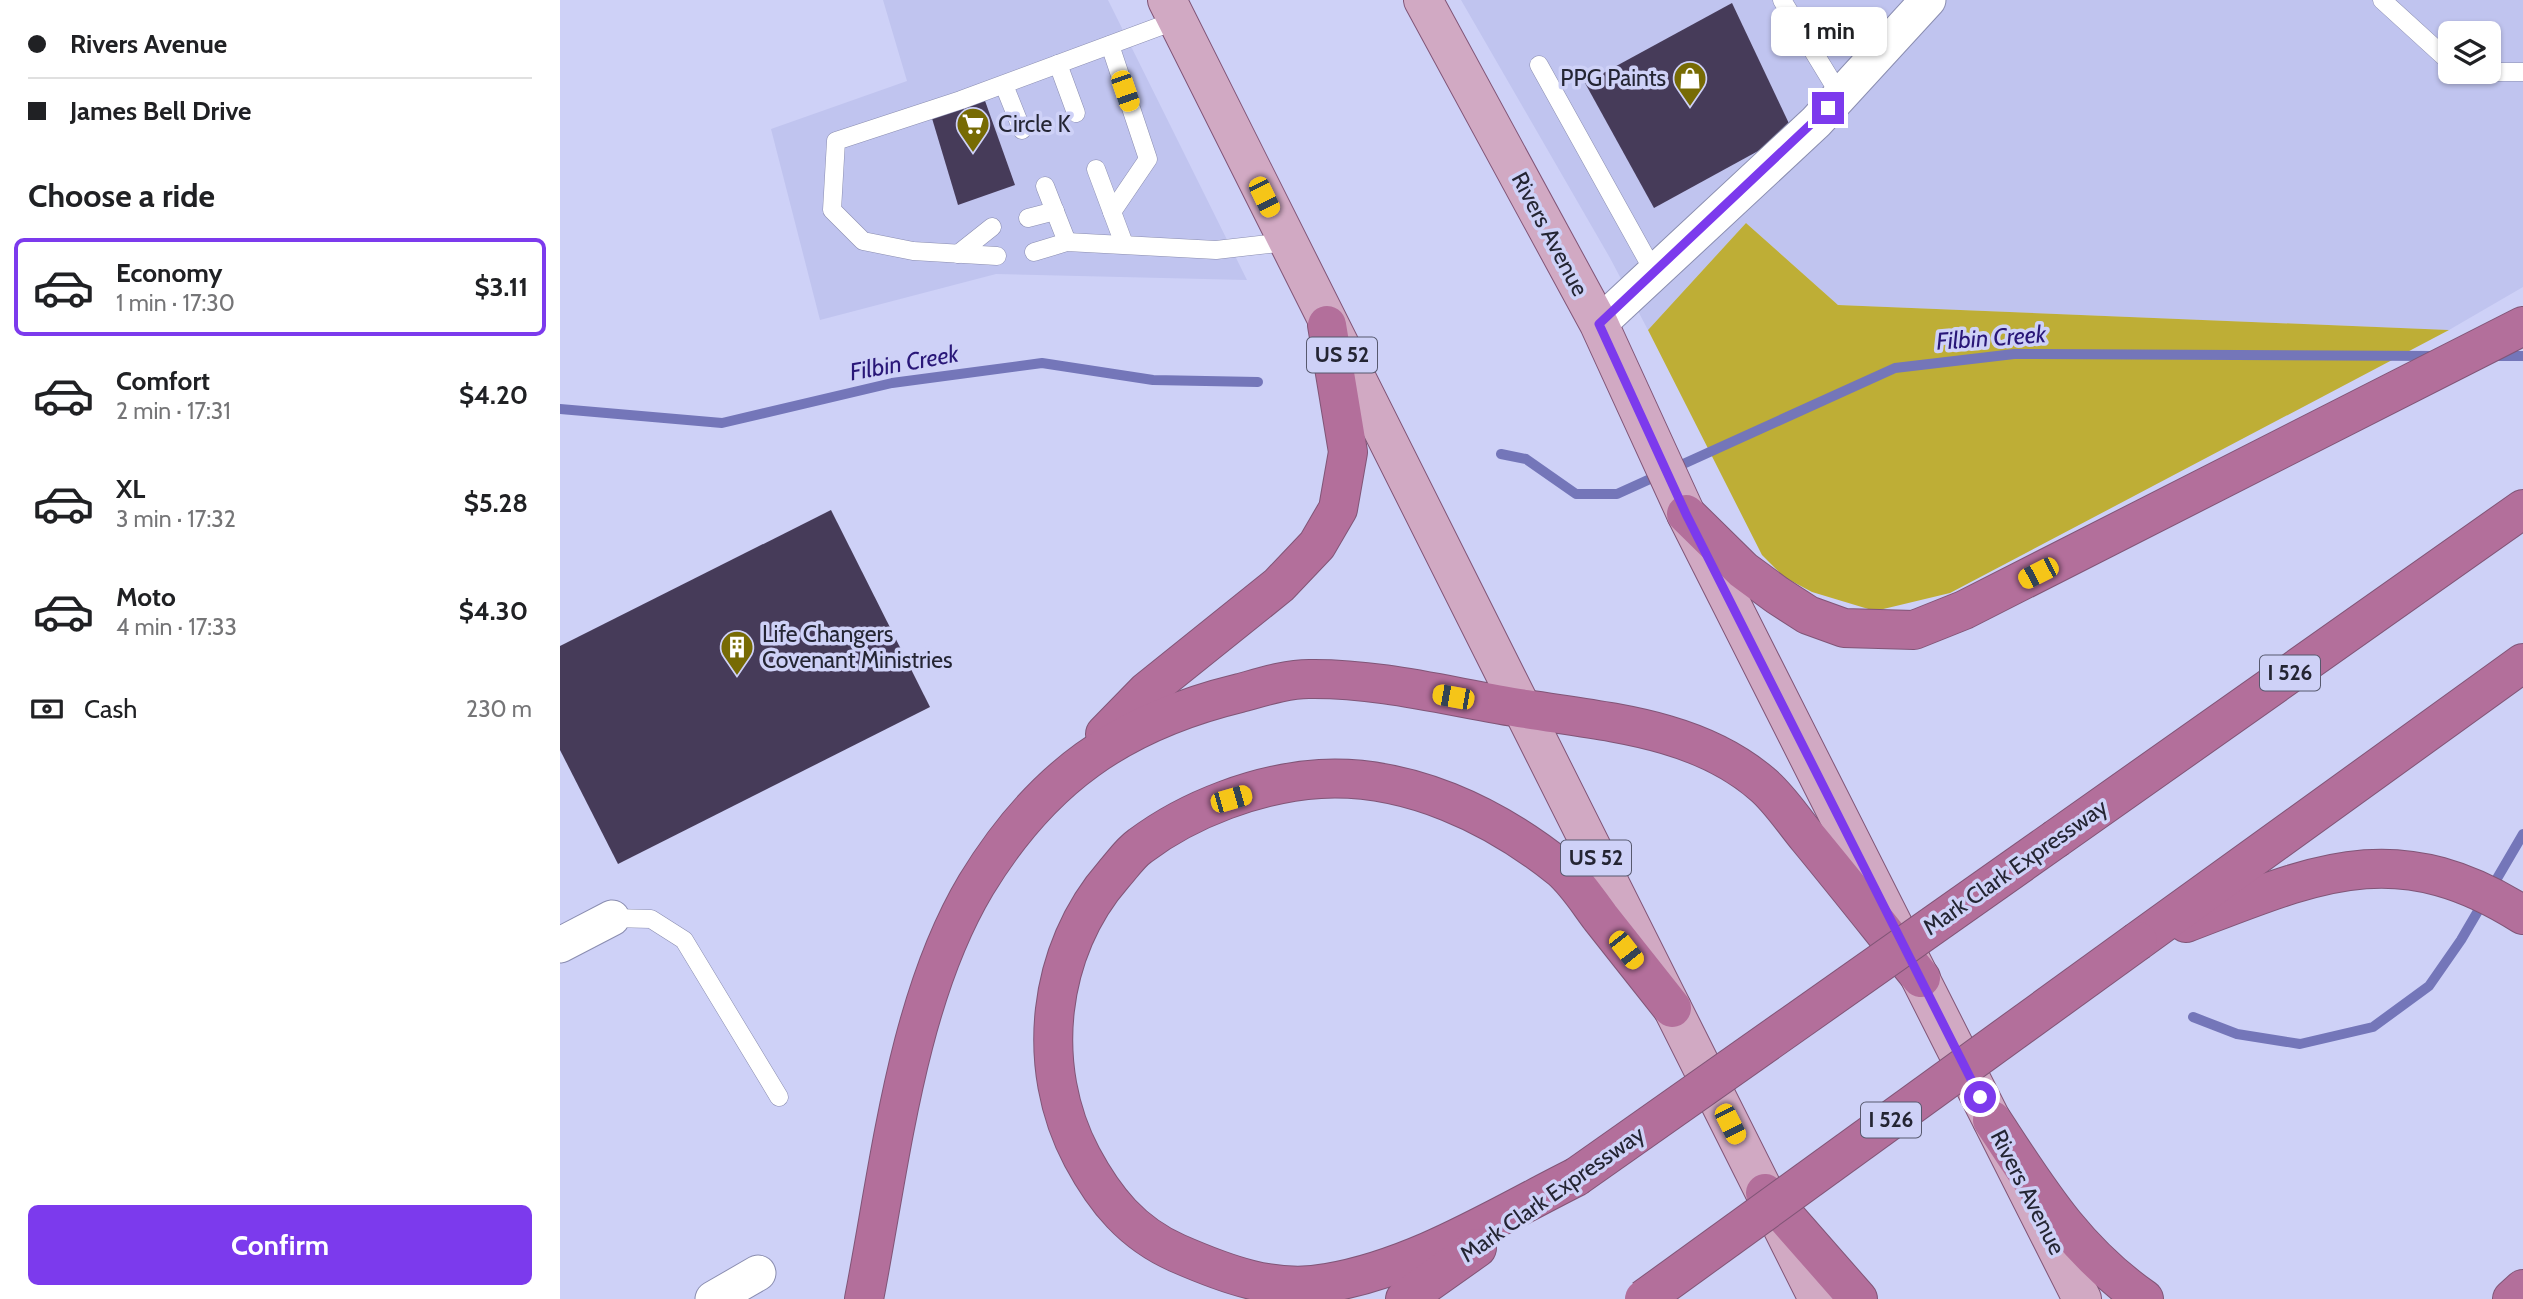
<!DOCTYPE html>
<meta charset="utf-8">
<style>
:root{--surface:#fff;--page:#f2f2f2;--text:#202124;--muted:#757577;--line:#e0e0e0;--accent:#7c3aed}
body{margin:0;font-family:Cabin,sans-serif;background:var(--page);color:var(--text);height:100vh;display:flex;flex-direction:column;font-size:26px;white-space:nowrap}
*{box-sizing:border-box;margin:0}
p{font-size:23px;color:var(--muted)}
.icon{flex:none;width:38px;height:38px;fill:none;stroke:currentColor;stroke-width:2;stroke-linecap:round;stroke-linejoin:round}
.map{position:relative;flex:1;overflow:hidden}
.drawer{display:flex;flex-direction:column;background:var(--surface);width:560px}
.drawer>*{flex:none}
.top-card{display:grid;align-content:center;height:154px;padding:0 28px;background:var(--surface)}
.buttons{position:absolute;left:1878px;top:21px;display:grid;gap:14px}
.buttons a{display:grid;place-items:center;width:63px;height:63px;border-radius:10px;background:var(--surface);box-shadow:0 2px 5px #0004;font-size:35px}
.end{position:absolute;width:32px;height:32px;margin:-16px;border:9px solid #7c3aed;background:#fff;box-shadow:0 0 0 4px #fff}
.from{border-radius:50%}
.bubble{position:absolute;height:49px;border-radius:10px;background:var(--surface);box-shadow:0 2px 5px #0004;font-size:23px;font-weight:700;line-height:49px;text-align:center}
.car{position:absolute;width:21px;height:42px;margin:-21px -10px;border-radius:9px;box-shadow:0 0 5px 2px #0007;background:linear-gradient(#f5c518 24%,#345 0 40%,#f5c518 0 76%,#345 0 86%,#f5c518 0)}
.top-card b{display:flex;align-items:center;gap:24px;height:66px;font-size:26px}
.top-card b+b{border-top:2px solid var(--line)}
.top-card i{width:18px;height:18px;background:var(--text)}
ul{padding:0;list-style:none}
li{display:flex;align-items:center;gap:21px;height:98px;margin:0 14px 10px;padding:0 14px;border:4px solid transparent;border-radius:10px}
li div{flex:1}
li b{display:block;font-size:26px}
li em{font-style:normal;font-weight:700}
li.selected{border-color:var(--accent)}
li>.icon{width:63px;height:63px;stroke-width:1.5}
h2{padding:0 28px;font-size:32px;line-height:84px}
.pay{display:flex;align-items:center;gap:18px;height:77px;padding:0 28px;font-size:26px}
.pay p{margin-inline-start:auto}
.primary-button{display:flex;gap:14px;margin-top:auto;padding:14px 28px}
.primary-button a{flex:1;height:80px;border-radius:10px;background:var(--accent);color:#fff;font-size:28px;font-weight:700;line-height:80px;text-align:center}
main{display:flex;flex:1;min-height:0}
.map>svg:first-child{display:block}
.built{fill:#c0c4ef;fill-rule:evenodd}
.green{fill:#beae36}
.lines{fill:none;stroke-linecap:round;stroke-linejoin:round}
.stream{stroke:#7476b9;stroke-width:10}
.building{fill:#463b59}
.lane-casing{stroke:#8a8db0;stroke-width:19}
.street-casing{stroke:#8a8db0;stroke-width:37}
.primary-casing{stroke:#815577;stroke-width:40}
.highway-casing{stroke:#815577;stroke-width:40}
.lane{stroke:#fff;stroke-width:18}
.street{stroke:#fff;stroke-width:35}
.primary{stroke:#d1a9c3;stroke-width:38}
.highway{stroke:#b36f9b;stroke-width:38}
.highway-bridge-casing{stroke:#815577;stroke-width:40;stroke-linecap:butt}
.highway-bridge{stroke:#b36f9b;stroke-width:38}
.route{stroke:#7c3aed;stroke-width:9}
.labels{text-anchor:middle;stroke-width:7;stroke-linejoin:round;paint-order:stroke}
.shield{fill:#ced1f7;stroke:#57596e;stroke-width:2}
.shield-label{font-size:21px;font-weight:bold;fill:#242533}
.poi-label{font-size:23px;fill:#242533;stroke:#ced1f7;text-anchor:start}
.street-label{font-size:23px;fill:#242533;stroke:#ced1f7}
.water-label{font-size:24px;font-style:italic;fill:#291778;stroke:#ced1f7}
</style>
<main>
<section class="drawer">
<div class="top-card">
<b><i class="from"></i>Rivers Avenue</b>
<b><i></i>James Bell Drive</b>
</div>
<h2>Choose a ride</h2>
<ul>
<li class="selected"><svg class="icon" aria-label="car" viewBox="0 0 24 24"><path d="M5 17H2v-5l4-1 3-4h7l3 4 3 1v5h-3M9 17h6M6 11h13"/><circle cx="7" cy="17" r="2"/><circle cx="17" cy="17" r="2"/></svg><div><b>Economy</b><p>1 min · 17:30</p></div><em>$3.11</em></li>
<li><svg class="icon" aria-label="car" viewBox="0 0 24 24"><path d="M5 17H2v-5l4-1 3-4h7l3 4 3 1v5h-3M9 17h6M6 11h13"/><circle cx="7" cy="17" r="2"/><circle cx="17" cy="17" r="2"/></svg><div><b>Comfort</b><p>2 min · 17:31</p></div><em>$4.20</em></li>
<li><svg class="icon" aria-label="car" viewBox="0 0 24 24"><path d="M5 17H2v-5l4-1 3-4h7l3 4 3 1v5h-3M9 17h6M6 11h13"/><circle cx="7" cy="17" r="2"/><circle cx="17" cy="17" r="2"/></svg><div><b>XL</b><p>3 min · 17:32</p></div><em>$5.28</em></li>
<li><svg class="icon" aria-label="car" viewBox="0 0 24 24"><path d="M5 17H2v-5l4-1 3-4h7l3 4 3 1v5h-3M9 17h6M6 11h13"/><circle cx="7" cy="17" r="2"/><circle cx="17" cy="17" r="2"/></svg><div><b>Moto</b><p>4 min · 17:33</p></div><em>$4.30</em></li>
</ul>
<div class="pay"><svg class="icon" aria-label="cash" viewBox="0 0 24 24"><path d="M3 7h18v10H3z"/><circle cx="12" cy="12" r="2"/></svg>Cash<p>230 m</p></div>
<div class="primary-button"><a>Confirm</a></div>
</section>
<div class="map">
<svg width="1963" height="1299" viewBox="0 0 1963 1299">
<rect width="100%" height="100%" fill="#ced1f7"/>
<!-- built -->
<g class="built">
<polygon points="323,0 548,0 687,280 436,274 260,320 211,129 347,81"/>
<path d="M 901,0 L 1963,0 L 1963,287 L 1889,330 L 1278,305 L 1186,223 L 1088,330 L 1050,258 ZM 1890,33 L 1928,33 L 1928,72 L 1890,72 Z"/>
</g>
<!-- green -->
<polygon class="green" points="1186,223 1278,305 1889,330 1390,593 1315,611 1252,592 1224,577 1202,555 1088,330"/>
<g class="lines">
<!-- stream -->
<g class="stream">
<polyline points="1933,356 1963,356"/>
<polyline points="0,409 162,423 332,383 482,363 593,380 698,382"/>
<polyline points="941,454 966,459 1016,494 1057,494 1335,368 1454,354 1875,356"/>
<polyline points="1633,1017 1677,1034 1740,1044 1813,1027 1869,986 1901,940 1963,834"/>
</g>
</g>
<!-- building -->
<g class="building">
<polygon points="1172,3 1233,132 1094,208 1025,83"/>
<polygon points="424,98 455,185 398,205 371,115"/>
<polygon points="271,510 370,707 58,864 0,750 0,646"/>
</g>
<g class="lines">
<defs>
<g id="lane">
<polyline points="1222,0 1280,95"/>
<polyline points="1822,0 1890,62"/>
<polyline points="550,45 588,159 552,212"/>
<polyline points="498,64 516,113"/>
<polyline points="979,65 1094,272"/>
<polyline points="1926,72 1963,72"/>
<polyline points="444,85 462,130"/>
<polyline points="536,169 564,244"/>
<polyline points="485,186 507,242"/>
<polyline points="468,218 495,211"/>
<polyline points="474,252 507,242 656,250 726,242"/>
<polyline points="398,254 432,227"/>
<polyline points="437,256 353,251 303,241 272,210 276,141 401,100 617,20"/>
<polyline points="52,918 91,919 124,940 219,1097"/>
</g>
<g id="street">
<polyline points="1039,324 1256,122 1368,0"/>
<polyline points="0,945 52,918"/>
<polyline points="153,1299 198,1273"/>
</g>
<g id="primary">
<polyline points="607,0 1258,1299"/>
<polyline points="863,0 1039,324 1126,514 1522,1299"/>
</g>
<g id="highway">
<polyline points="1126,514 1183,570 1217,595 1248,615 1284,628 1354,630 1404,610 1963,326"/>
<polyline points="545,734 587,691 719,585 757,545 778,509 788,452 767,325"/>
<polyline points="1497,838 1963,509"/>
<path d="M 1626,923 C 1755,874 1835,834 1963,915"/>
<polyline points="1578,941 1963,663"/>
<path d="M 1432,1120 C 1478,1190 1514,1250 1584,1299"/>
<path d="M 1016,1177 C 936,1217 856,1268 767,1283 C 715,1293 665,1274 617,1253 C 572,1233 545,1200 522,1157 C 474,1067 487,950 554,874 C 562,865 570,853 580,846 C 629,809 698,783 760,779 C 848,774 934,815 1001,869 C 1016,882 1028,901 1040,917 C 1064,947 1088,978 1112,1008"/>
<polyline points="1205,1193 1298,1299"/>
<path d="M 304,1299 C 330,1166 346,1002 416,885 C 481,778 560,722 680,693 C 702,687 727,679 749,679 C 822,678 894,698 966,709 C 1047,722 1137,728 1202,784 C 1219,798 1233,820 1248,838 C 1286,884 1323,931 1361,978"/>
<polyline points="845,1299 917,1248"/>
<polyline points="1952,1299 1963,1289"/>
</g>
</defs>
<!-- lane casing -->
<use href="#lane" class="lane-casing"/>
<!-- street casing -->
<use href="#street" class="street-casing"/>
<!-- primary casing -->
<use href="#primary" class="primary-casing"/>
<!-- highway casing -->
<use href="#highway" class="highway-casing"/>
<!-- lane -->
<use href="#lane" class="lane"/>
<!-- street -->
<use href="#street" class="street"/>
<!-- primary -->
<use href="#primary" class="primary"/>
<!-- highway -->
<use href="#highway" class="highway"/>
<defs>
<g id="highway-bridge">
<polyline points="1016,1177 1497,838"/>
<polyline points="1084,1299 1578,941"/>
</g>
</defs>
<!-- highway-bridge casing -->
<use href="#highway-bridge" class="highway-bridge-casing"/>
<!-- highway-bridge -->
<use href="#highway-bridge" class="highway-bridge"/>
</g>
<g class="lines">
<!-- route -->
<polyline class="route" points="1268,108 1039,324 1126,514 1420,1097"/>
</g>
<!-- icons -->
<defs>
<symbol id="shop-pin" viewBox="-11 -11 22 30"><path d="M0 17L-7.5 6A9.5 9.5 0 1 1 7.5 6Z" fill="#776b04" stroke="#ced1f7"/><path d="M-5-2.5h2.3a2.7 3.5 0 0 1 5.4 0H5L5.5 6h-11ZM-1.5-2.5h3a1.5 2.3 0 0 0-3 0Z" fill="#fff"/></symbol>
<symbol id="supermarket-pin" viewBox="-11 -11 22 30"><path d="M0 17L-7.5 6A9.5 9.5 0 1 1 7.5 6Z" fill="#776b04" stroke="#ced1f7"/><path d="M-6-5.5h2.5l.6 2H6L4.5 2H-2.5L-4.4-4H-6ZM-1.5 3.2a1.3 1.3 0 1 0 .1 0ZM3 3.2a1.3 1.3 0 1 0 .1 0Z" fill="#fff"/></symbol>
<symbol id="building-pin" viewBox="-11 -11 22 30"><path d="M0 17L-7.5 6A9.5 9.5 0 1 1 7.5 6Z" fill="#776b04" stroke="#ced1f7"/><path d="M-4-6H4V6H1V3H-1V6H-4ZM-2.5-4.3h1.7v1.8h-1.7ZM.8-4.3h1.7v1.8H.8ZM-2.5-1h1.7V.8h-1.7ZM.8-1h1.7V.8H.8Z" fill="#fff"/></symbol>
</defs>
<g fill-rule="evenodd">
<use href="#shop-pin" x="1111" y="59" width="38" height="52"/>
<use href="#supermarket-pin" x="394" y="105" width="38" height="52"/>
<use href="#building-pin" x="158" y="628" width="38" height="52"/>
</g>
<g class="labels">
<!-- shield labels -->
<g class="shield">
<rect x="747" y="337.5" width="70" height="35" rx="5"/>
<rect x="1700" y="655.5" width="60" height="35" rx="5"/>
<rect x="1001" y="840.5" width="70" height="35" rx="5"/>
<rect x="1301" y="1102.5" width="60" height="35" rx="5"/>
</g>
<g class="shield-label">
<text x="782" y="362">US 52</text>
<text x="1730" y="680">I 526</text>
<text x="1036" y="865">US 52</text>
<text x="1331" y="1127">I 526</text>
</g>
<!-- poi labels -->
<g class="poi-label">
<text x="1106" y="86" text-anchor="end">PPG Paints</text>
<text x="438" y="132">Circle K</text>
<text x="202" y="642">Life Changers<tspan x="202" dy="26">Covenant Ministries</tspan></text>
</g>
<!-- street labels -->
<g class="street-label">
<text transform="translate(990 234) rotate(62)" y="8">Rivers Avenue</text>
<text transform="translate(1455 867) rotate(-35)" y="8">Mark Clark Expressway</text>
<text transform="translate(1468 1192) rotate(63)" y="8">Rivers Avenue</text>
<text transform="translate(992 1194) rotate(-35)" y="8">Mark Clark Expressway</text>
</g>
<!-- water labels -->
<g class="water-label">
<text transform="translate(1431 338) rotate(-4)" y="8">Filbin Creek</text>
<text transform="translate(344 363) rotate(-10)" y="8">Filbin Creek</text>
</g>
</g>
</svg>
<div class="buttons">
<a><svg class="icon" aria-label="layers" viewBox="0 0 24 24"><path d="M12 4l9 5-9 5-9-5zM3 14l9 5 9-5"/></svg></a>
</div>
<i class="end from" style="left:1420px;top:1097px"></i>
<i class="end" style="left:1268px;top:108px"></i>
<div class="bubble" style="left:1211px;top:7px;width:116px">1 min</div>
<i class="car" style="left:565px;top:91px;rotate:161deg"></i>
<i class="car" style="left:704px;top:197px;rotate:154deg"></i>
<i class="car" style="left:1478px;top:573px;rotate:243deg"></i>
<i class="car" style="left:893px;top:697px;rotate:280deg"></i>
<i class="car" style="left:671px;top:799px;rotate:74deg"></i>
<i class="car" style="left:1066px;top:950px;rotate:142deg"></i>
<i class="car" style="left:1170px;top:1124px;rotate:153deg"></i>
</div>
</main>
